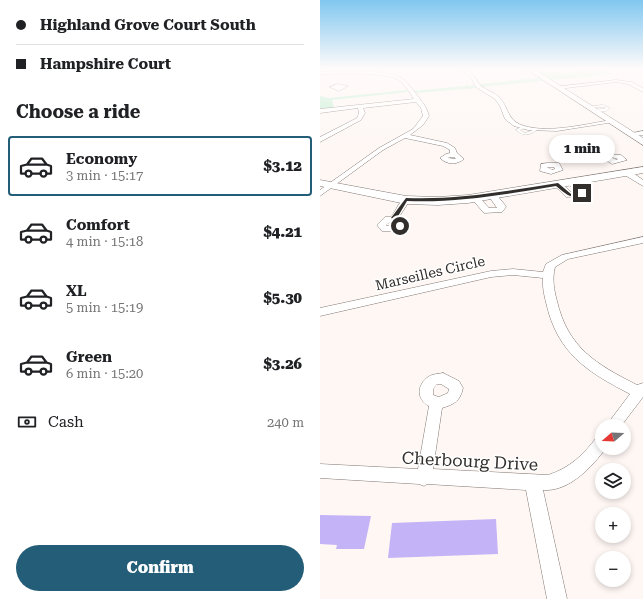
<!DOCTYPE html>
<meta charset="utf-8">
<style>
:root{--surface:#fff;--page:#f2f2f2;--text:#202124;--muted:#757577;--line:#e0e0e0;--accent:#245d77}
body{margin:0;font-family:"Roboto Serif",serif;background:var(--page);color:var(--text);height:100vh;display:flex;flex-direction:column;font-size:15px;white-space:nowrap}
*{box-sizing:border-box;margin:0}
p{font-size:13px;color:var(--muted)}
.icon{flex:none;width:22px;height:22px;fill:none;stroke:currentColor;stroke-width:2;stroke-linecap:round;stroke-linejoin:round}
.map{position:relative;flex:1;overflow:hidden}
.side{display:flex;flex-direction:column;background:var(--surface);width:320px}
.side>*{flex:none}
.guide{display:grid;align-content:center;height:88px;padding:0 16px;background:var(--surface)}
.needle{width:26px;rotate:251deg}
.fabs{position:absolute;left:275px;top:419px;display:grid;gap:8px}
.fabs a{display:grid;place-items:center;width:36px;height:36px;border-radius:50%;background:var(--surface);box-shadow:0 2px 6px #0003;font-size:20px}
.end{position:absolute;width:18px;height:18px;margin:-9px;border:5px solid #322e2c;background:#fff;box-shadow:0 0 0 2px #fff}
.from{border-radius:50%}
.bubble{position:absolute;height:28px;border-radius:14px;background:var(--surface);box-shadow:0 2px 6px #0003;font-size:13px;font-weight:800;line-height:28px;text-align:center}
.guide b{display:flex;align-items:center;gap:14px;height:38px;font-size:15px}
.guide b+b{border-top:1px solid var(--line)}
.guide i{width:10px;height:10px;background:var(--text)}
ul{padding:0;list-style:none}
li{display:flex;align-items:center;gap:12px;height:60px;margin:0 8px 6px;padding:0 8px;border:2px solid transparent;border-radius:4px}
li div{flex:1}
li b{display:block;font-size:15px}
li em{font-style:normal;font-weight:800}
li.active{border-color:var(--accent)}
li>.icon{width:36px;height:36px;stroke-width:1.5}
h2{padding:0 16px;font-size:18px;line-height:48px}
.pay{display:flex;align-items:center;gap:10px;height:44px;padding:0 16px;font-size:15px}
.pay p{margin-inline-start:auto}
.action{display:flex;gap:8px;margin-top:auto;padding:8px 16px}
.action a{flex:1;height:46px;border-radius:24px;background:var(--accent);color:#fff;font-size:16px;font-weight:800;line-height:46px;text-align:center}
main{display:flex;flex:1;min-height:0}
.map>svg:first-child{display:block}
.green{fill:#bfeed0}
.building{fill:#c4b3f6}
.lines{fill:none;stroke-linecap:round;stroke-linejoin:round}
.lane-casing{stroke:#817874;stroke-width:0.5}
.street-casing{stroke:#817874;stroke-width:1}
.secondary-casing{stroke:#817874;stroke-width:1}
.path{stroke:#a6a19e;stroke-width:1;stroke-dasharray:0.5 1.5;stroke-linecap:butt}
.lane{fill:#fff;fill-rule:evenodd}
.street{fill:#fff;fill-rule:evenodd}
.secondary{fill:#fff;fill-rule:evenodd}
.route{fill:#322e2c}
.labels{text-anchor:middle;stroke-width:3;stroke-linejoin:round;paint-order:stroke}
.street-label{font-size:14px;fill:#322e2c;stroke:#fff}
.near-street-label{font-size:17px;fill:#322e2c;stroke:#fff}
</style>
<main>
<section class="side">
<div class="guide">
<b><i class="from"></i>Highland Grove Court South</b>
<b><i></i>Hampshire Court</b>
</div>
<h2>Choose a ride</h2>
<ul>
<li class="active"><svg class="icon" aria-label="car" viewBox="0 0 24 24"><path d="M5 17H2v-5l4-1 3-4h7l3 4 3 1v5h-3M9 17h6M6 11h13"/><circle cx="7" cy="17" r="2"/><circle cx="17" cy="17" r="2"/></svg><div><b>Economy</b><p>3 min · 15:17</p></div><em>$3.12</em></li>
<li><svg class="icon" aria-label="car" viewBox="0 0 24 24"><path d="M5 17H2v-5l4-1 3-4h7l3 4 3 1v5h-3M9 17h6M6 11h13"/><circle cx="7" cy="17" r="2"/><circle cx="17" cy="17" r="2"/></svg><div><b>Comfort</b><p>4 min · 15:18</p></div><em>$4.21</em></li>
<li><svg class="icon" aria-label="car" viewBox="0 0 24 24"><path d="M5 17H2v-5l4-1 3-4h7l3 4 3 1v5h-3M9 17h6M6 11h13"/><circle cx="7" cy="17" r="2"/><circle cx="17" cy="17" r="2"/></svg><div><b>XL</b><p>5 min · 15:19</p></div><em>$5.30</em></li>
<li><svg class="icon" aria-label="car" viewBox="0 0 24 24"><path d="M5 17H2v-5l4-1 3-4h7l3 4 3 1v5h-3M9 17h6M6 11h13"/><circle cx="7" cy="17" r="2"/><circle cx="17" cy="17" r="2"/></svg><div><b>Green</b><p>6 min · 15:20</p></div><em>$3.26</em></li>
</ul>
<div class="pay"><svg class="icon" aria-label="cash" viewBox="0 0 24 24"><path d="M3 7h18v10H3z"/><circle cx="12" cy="12" r="2"/></svg>Cash<p>240 m</p></div>
<div class="action"><a>Confirm</a></div>
</section>
<div class="map">
<svg width="323" height="599" viewBox="0 0 323 599">
<rect width="100%" height="100%" fill="#fef7f4"/>
<!-- green -->
<g class="green">
<polygon points="272,68 282,68 294,74 230,80 216,71 247,73"/>
<polygon points="219,78 223,81 162,87 159,84"/>
<polygon points="154,85 157,88 95,93 93,91"/>
<polygon points="87,90 88,92 12,100 14,108 0,110 0,96 9,98"/>
</g>
<!-- building -->
<g class="building">
<polygon points="0,515 51,516 44,549 16,549 17,545 0,544"/>
<polygon points="176,519 178,554 68,558 72,523"/>
</g>
<g class="lines">
<defs>
<g id="lane">
<polygon points="283,105 290,108 286,111 276,112 275,112 275,110 287,108 283,107 268,108 267,107"/>
<path d="M 203,126 L 204,126 L 204,128 L 200,130 L 205,133 L 211,131 L 215,128 L 218,129 C 211,135 203,137 196,130 Z"/>
</g>
<g id="street">
<path d="M 139,68 C 152,67 154,79 161,86 C 166,90 174,92 179,97 C 188,106 187,118 199,124 C 224,135 265,124 291,120 L 294,122 L 237,131 L 208,130 L 194,126 L 185,119 L 180,106 L 175,99 L 156,87 L 151,77 Z"/>
<path d="M 0,72 C 22,72 57,69 77,76 C 86,79 91,88 97,95 C 102,102 107,107 109,116 L 103,125 L 90,135 L 127,143 L 135,148 L 137,153 L 144,159 C 137,165 127,165 120,158 L 126,154 L 130,153 L 130,150 L 123,146 L 85,138 L 63,150 L 0,196 L 0,190 L 59,148 L 93,129 L 103,116 L 101,108 L 96,102 L 43,108 L 45,113 L 41,120 L 0,142 L 0,137 L 37,118 L 39,113 L 38,108 L 0,113 L 0,109 L 94,99 C 89,92 84,82 75,78 C 58,72 19,74 0,74 ZM 130,157 L 134,157 L 136,159 L 128,158 Z"/>
<polygon points="296,80 311,82 323,88 323,92 308,84 296,82 238,89 235,87"/>
<polygon points="17,84 28,86 19,91 10,87"/>
<polygon points="323,131 323,135 311,136 308,134"/>
<path d="M 287,154 L 301,155 L 307,160 L 292,164 L 283,158 ZM 291,157 L 298,159 L 296,160 Z"/>
<path d="M 228,163 L 239,163 L 243,170 L 231,174 L 220,171 L 221,164 ZM 227,167 L 234,167 L 235,169 L 232,170 Z"/>
<polygon points="303,170 309,170 323,180 323,186 303,174"/>
<polygon points="248,180 254,180 264,190 264,196 246,197 233,184 240,182 251,192 256,192 248,184"/>
<polygon points="169,193 175,193 185,205 186,207 182,212 164,213 151,198 155,196 158,196 169,208 177,208 168,195"/>
<path d="M 83,198 L 89,198 L 90,200 L 79,217 L 82,218 L 85,224 L 78,231 L 62,231 L 57,225 L 65,217 L 71,217 ZM 70,222 L 76,222 L 76,223 L 73,226 L 67,226 L 66,225 Z"/>
<path d="M 323,237 L 323,243 L 248,259 L 235,267 C 232,279 234,290 237,301 C 248,348 276,364 317,385 L 323,383 L 323,397 L 301,426 L 286,426 L 310,394 C 272,374 243,358 229,314 C 226,302 222,290 223,278 L 193,275 L 171,277 L 0,316 L 0,308 L 171,271 L 193,269 L 223,272 L 226,264 L 242,255 Z"/>
<path d="M 123,373 L 139,381 L 143,388 C 140,401 135,404 122,408 L 113,469 L 228,475 C 250,468 263,455 277,437 L 282,435 L 282,448 L 286,448 C 272,467 249,492 223,490 L 247,599 L 227,599 L 206,490 L 107,484 L 104,486 L 99,484 L 0,478 L 0,464 L 98,469 L 109,406 C 96,399 97,385 108,377 C 112,374 118,374 123,373 ZM 117,384 L 121,384 L 129,389 L 128,393 L 119,397 L 113,395 L 113,389 Z"/>
</g>
<g id="secondary">
<polygon points="205,68 212,68 323,138 323,145"/>
<polygon points="323,167 323,173 148,203 118,205 86,204 0,186 0,180 86,196 118,197 148,195"/>
</g>
</defs>
<!-- lane casing -->
<use href="#lane" class="lane-casing"/>
<!-- street casing -->
<use href="#street" class="street-casing"/>
<!-- secondary casing -->
<use href="#secondary" class="secondary-casing"/>
<!-- path -->
<polyline class="path" points="148,80 146,86 152,90"/>
<!-- lane -->
<use href="#lane" class="lane"/>
<!-- street -->
<use href="#street" class="street"/>
<!-- secondary -->
<use href="#secondary" class="secondary"/>
</g>
<!-- sky -->
<linearGradient id="sky" x2="0" y2="1"><stop stop-color="#81c7f0"/><stop offset="0.45" stop-color="#fffbfa"/><stop offset="1" stop-color="#fffbfa" stop-opacity="0"/></linearGradient>
<rect width="323" height="152" fill="url(#sky)"/>
<!-- route -->
<path class="route" d="M 238,183 L 251,194 L 262,192 L 264,193 C 252,201 246,194 236,186 C 187,194 138,203 87,201 L 77,218 L 84,221 L 82,227 L 78,227 L 78,222 L 71,218 L 86,198 C 138,200 187,191 238,183 Z"/>
<g class="labels">
<!-- street labels -->
<g class="street-label">
<text transform="translate(110 273) rotate(-13)" y="5">Marseilles Circle</text>
</g>
<!-- near-street labels -->
<g class="near-street-label">
<text transform="translate(150 461) rotate(3)" y="6">Cherbourg Drive</text>
</g>
</g>
</svg>
<div class="fabs">
<a><svg class="needle" viewBox="-14 -14 28 28"><path d="M0-13l5 13h-10z" fill="#e53935"/><path d="M0 13l5-13h-10z" fill="#757577"/></svg></a>
<a><svg class="icon" aria-label="layers" viewBox="0 0 24 24"><path d="M12 4l9 5-9 5-9-5zM3 14l9 5 9-5"/></svg></a>
<a>+</a>
<a>−</a>
</div>
<i class="end from" style="left:80px;top:226px"></i>
<i class="end" style="left:262px;top:193px"></i>
<div class="bubble" style="left:229px;top:135px;width:66px">1 min</div>
</div>
</main>
